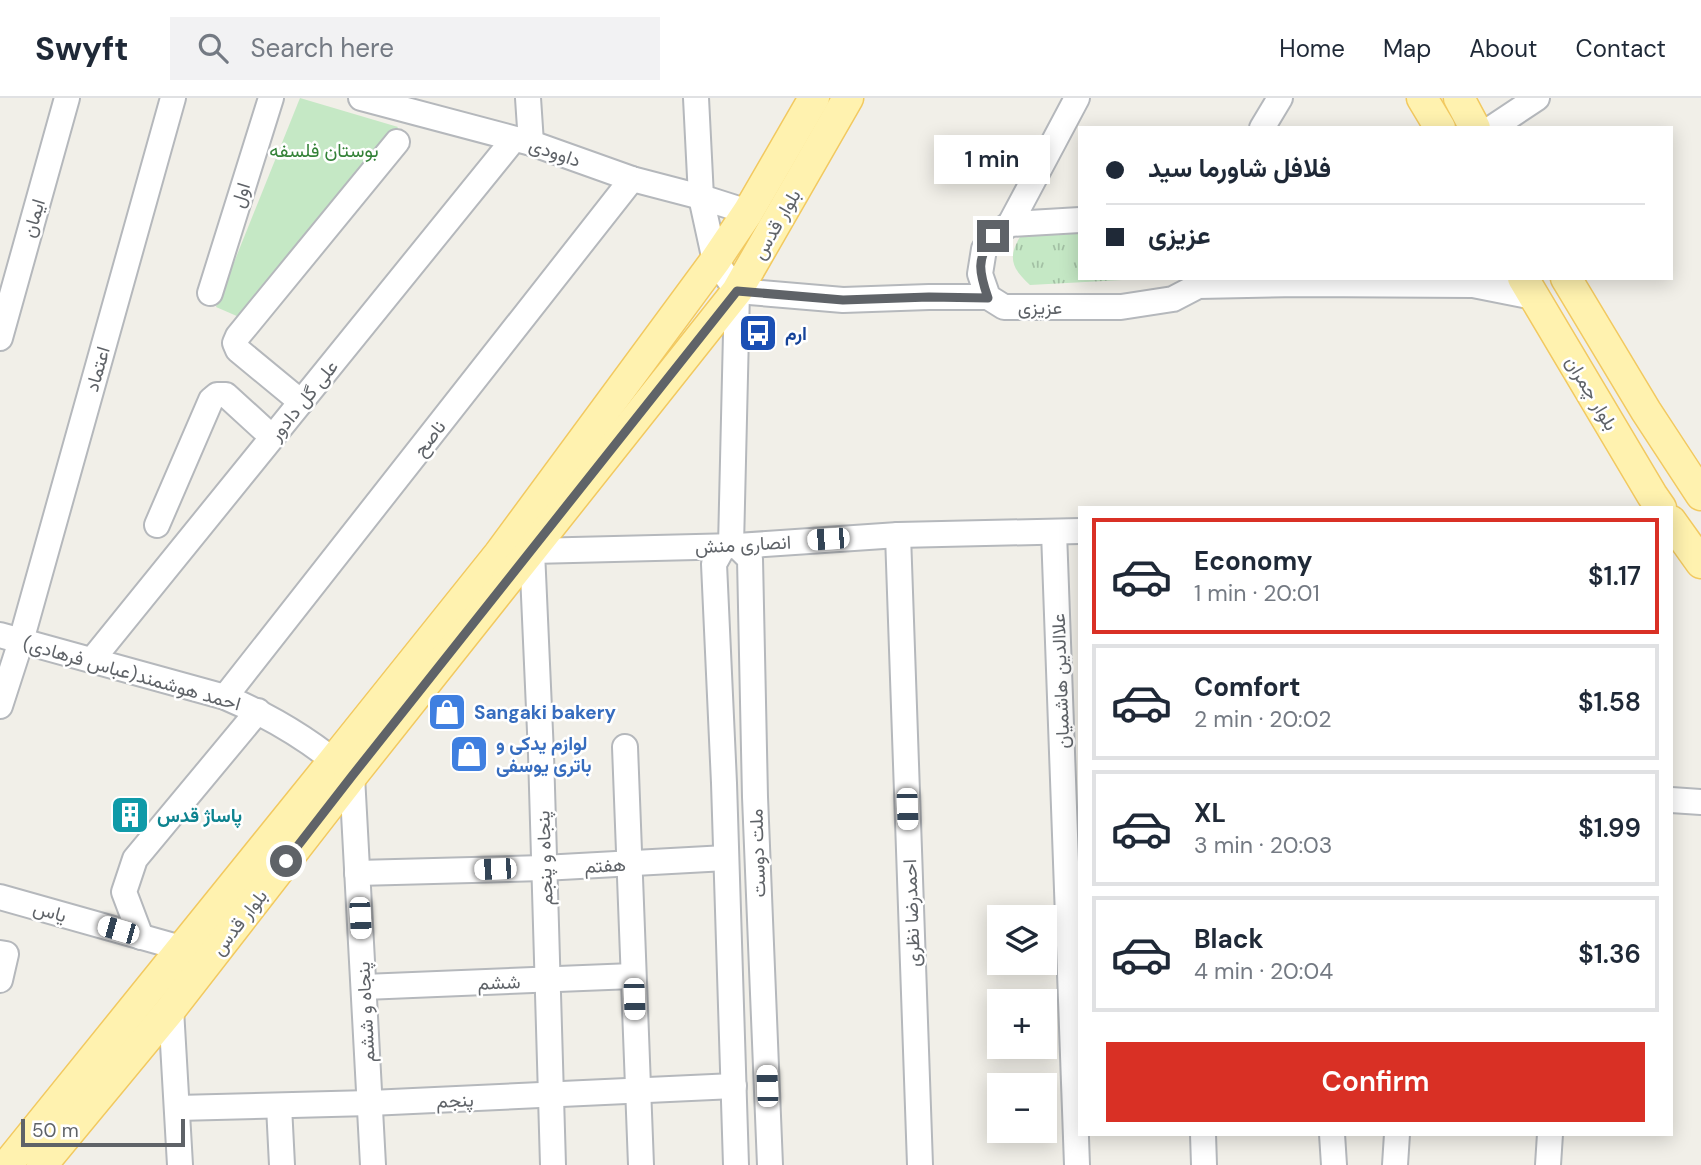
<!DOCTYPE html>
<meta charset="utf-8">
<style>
:root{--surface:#fff;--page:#f2f2f3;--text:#1f2937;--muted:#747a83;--line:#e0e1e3;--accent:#d93025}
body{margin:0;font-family:"DM Sans",Vazirmatn,sans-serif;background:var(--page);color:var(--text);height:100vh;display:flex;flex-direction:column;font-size:26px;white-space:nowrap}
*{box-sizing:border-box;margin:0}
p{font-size:23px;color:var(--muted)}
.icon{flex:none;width:38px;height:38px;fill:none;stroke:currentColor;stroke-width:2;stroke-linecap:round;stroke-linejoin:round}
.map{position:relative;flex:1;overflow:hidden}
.drawer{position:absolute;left:1078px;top:408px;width:595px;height:630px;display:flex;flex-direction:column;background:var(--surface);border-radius:0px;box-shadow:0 4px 18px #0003}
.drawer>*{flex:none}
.hud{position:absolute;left:1078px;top:28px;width:595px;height:154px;border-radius:0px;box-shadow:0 4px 18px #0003;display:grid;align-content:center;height:154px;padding:0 28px;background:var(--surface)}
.tools{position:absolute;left:987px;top:807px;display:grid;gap:14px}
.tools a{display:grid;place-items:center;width:70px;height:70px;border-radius:0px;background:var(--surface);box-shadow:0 4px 18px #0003;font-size:35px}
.scale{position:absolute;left:21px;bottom:18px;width:164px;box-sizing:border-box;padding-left:7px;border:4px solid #5f6368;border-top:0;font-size:19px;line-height:24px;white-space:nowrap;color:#5f6368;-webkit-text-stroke:5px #fff;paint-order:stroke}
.end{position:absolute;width:32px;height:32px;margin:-16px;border:9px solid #5f6368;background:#fff;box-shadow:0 0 0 4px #fff}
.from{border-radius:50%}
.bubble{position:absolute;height:49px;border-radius:0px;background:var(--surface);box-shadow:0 4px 18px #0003;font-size:23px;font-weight:600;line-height:49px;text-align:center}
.car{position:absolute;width:21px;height:42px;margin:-21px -10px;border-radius:9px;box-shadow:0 0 5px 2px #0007;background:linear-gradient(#fff 24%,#345 0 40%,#fff 0 76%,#345 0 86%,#fff 0)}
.hud b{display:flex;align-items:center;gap:24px;height:66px;font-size:26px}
.hud b+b{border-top:2px solid var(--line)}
.hud i{width:18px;height:18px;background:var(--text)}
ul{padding:12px 0 0;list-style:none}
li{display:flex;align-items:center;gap:21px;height:116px;margin:0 14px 10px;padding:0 14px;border:4px solid var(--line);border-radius:0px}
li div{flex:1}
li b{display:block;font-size:26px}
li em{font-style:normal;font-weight:600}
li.selected{border-color:var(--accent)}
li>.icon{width:63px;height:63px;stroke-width:1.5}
.cta{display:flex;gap:14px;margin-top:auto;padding:14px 28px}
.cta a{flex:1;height:80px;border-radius:0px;background:var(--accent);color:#fff;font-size:28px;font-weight:600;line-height:80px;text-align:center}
header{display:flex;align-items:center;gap:42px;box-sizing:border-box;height:98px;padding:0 35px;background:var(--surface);border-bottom:2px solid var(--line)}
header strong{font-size:33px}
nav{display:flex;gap:38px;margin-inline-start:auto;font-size:24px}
.search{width:490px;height:63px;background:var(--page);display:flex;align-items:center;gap:18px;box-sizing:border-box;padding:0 24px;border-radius:0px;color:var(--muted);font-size:26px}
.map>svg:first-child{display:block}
.grass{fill:url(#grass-tufts)}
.green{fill:#c5e8c5}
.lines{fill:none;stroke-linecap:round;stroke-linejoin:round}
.minor-casing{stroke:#b5b8bc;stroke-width:28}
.major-casing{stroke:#f2c960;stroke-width:33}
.minor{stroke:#fff;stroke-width:24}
.major{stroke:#fff2af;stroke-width:30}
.route{stroke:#5f6368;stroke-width:9}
.labels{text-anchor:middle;stroke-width:5;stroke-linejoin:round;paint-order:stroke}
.park-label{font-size:19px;fill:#348238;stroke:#fff}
.street-label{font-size:19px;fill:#5f6368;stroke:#fff}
.transit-label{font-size:19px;font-weight:bold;fill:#164399;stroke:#fff;text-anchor:start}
.shop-label{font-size:19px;font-weight:bold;fill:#366cbe;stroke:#fff;text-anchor:start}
.culture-label{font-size:19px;font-weight:bold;fill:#0d838f;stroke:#fff;text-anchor:start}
</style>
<header>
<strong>Swyft</strong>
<div class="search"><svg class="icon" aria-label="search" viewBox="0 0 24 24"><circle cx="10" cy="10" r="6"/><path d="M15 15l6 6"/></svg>Search here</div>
<nav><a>Home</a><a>Map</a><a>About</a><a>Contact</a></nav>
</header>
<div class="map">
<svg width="1701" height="1067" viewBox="0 0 1701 1067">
<defs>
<pattern id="grass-tufts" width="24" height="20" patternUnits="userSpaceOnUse" patternTransform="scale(1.75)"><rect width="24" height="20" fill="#c5e8c5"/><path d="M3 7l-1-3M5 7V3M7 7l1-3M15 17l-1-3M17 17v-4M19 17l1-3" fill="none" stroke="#a3c0a4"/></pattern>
</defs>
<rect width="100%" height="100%" fill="#f1efe8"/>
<!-- grass -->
<path class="grass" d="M 1080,128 L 1080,180 L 1159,180 L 1030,187 C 1011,170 1007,158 1022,136 Z"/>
<!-- green -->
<polygon class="green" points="300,0 398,29 246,222 216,209"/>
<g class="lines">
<defs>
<g id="minor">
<polyline points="361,0 531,45 632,81 701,99 748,114"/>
<polyline points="528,0 531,45"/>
<polyline points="696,0 701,99 715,163 737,193 731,448"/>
<polyline points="1262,30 1280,0"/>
<polyline points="1492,30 1537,0"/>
<polyline points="1080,122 1010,126 993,138 984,151 980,176 988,199 1004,209 1121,209 1173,201 1198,188 1300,186 1473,187 1534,199"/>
<polyline points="1010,126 1077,0"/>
<polyline points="737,193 843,202 929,199 988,199"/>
<polyline points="210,195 271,0"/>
<polyline points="0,240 67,0"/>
<polyline points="301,304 238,252 235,245 238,238 397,44"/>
<polyline points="157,427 211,302 217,297 226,297 272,339"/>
<polyline points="1054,434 1077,1067"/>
<polyline points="898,437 920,1067"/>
<polyline points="724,448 714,466 724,685 736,1067"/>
<polyline points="737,448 750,461 755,699 770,1067"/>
<path d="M 0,537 L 225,599 C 270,618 315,645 352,678 L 373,1067"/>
<polyline points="92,562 514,41"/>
<polyline points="225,599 632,81"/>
<polyline points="0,608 21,543 173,0"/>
<polyline points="625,649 641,1067"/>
<polyline points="1671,702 1701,704"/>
<polyline points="357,775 543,770 726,760"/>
<polyline points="0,799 181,850"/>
<polyline points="141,839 124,794 135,761 258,613"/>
<polyline points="0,855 6,856 0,882"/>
<polyline points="364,889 633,878"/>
<polyline points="171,911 180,1067"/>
<polyline points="279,1008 282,1067"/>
<polyline points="177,1010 370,1005 734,988"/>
<polyline points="1203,1036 1204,1067"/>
<polyline points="1332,1036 1334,1067"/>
<polyline points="553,1067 541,656 532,453 737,448 898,437 1080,433"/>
<polyline points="1395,1067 1397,1036"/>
<polyline points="1548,1067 1550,1036"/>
</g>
<g id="major">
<polyline points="1422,0 1440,30"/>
<polyline points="1459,0 1475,30"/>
<polyline points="1523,180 1652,397 1661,410"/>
<polyline points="1566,180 1646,313 1701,397"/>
<polyline points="1671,423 1701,465"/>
<polyline points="7,1067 334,662 499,456 715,163 748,114 814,0"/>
<polyline points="42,1067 171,911 352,678 737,193 848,0"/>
</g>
</defs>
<!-- minor casing -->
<use href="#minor" class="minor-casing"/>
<!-- major casing -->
<use href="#major" class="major-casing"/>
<!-- minor -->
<use href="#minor" class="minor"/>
<!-- major -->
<use href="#major" class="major"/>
</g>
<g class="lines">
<!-- route -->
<path class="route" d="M 286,763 L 352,678 L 737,193 L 843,202 L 929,199 L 988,200 C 979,174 976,161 993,138"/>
</g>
<!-- icons -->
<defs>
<symbol id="bus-square" viewBox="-11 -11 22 22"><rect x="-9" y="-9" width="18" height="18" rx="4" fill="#1a4fb4" stroke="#fff"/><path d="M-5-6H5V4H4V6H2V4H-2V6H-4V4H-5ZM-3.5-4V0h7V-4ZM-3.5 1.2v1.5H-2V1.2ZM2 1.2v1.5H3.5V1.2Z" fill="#fff"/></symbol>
<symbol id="shop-square" viewBox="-11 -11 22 22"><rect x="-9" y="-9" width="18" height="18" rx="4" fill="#3f7fe0" stroke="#fff"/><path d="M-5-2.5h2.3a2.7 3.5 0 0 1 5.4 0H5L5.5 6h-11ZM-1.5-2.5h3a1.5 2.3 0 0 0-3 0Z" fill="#fff"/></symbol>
<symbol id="building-square" viewBox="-11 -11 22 22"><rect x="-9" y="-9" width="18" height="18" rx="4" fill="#0f9aa8" stroke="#fff"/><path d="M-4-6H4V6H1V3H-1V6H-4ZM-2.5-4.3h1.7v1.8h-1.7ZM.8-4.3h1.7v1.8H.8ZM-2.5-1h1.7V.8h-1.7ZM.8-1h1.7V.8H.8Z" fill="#fff"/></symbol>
</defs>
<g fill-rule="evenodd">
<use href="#bus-square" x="736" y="213" width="44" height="44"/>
<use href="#shop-square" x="425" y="592" width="44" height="44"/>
<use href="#shop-square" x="447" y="634" width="44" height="44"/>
<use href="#building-square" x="108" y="695" width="44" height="44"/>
</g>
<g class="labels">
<!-- park labels -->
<g class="park-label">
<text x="324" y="59">بوستان فلسفه</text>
</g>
<!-- street labels -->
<g class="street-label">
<text transform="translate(555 54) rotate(19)" y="7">داوودی</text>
<text transform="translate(240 97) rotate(-73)" y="7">اول</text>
<text transform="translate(33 120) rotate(-74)" y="7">ایمان</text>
<text transform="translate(776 126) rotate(-60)" y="7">بلوار قدس</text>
<text x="1040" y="216">عزیزی</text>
<text transform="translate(97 271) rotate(-74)" y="7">اعتماد</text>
<text transform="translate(1592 295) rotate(59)" y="7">بلوار چمران</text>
<text transform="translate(303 302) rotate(-51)" y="7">علی گل دادور</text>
<text transform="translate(429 340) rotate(-52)" y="7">ناصح</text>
<text transform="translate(743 446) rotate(-3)" y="7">انصاری منش</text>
<text transform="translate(132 575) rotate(16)" y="7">احمد هوشمند(عباس فرهادی)</text>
<text transform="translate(1060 583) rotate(-92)" y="7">علاالدین هاشمیان</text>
<text transform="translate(757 755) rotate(-92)" y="7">ملت دوست</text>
<text transform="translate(544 760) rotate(-92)" y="7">پنجاه و پنجم</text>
<text transform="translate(605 767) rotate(-3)" y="7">هفتم</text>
<text transform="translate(50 813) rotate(16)" y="7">یاس</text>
<text transform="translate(911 815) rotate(-92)" y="7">احمدرضا نظری</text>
<text transform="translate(239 824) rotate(-52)" y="7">بلوار قدس</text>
<text transform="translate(499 884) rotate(-2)" y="7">ششم</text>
<text transform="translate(365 914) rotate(-93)" y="7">پنجاه و ششم</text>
<text transform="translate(455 1002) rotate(-2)" y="7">پنجم</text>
</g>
<!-- transit labels -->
<g class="transit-label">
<text x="785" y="242">ارم</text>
</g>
<!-- shop labels -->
<g class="shop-label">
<text x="474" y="621">Sangaki bakery</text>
<text x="496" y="652">لوازم یدکی و<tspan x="496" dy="22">باتری یوسفی</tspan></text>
</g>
<!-- culture labels -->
<g class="culture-label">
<text x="157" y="724">پاساژ قدس</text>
</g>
</g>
</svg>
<div class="tools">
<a><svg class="icon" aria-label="layers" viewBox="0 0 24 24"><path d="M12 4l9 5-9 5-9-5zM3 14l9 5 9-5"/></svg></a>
<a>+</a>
<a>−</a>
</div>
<div class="scale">50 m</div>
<i class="end from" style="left:286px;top:763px"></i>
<i class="end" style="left:993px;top:138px"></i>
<div class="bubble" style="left:934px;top:37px;width:116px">1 min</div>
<i class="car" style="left:828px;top:441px;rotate:266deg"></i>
<i class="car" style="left:907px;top:711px;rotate:178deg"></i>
<i class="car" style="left:495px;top:771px;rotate:268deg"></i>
<i class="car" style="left:360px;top:820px;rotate:177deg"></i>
<i class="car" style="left:118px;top:832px;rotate:286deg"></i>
<i class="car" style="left:634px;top:901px;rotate:178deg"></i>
<i class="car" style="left:767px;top:988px;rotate:358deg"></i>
<div class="hud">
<b><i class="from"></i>فلافل شاورما سید</b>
<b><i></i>عزیزی</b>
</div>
<section class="drawer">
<ul>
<li class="selected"><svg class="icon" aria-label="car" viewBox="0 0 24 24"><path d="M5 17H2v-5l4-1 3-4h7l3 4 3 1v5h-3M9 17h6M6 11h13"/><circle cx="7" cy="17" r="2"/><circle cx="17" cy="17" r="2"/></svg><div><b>Economy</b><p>1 min · 20:01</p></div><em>$1.17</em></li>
<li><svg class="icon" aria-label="car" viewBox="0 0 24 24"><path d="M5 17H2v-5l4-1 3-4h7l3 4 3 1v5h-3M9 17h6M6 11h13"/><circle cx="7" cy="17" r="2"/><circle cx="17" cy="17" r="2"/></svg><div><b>Comfort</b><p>2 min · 20:02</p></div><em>$1.58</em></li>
<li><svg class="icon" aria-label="car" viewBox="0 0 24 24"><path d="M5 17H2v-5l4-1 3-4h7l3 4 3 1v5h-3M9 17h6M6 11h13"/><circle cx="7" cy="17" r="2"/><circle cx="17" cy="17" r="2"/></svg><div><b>XL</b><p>3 min · 20:03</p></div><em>$1.99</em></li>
<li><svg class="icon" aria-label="car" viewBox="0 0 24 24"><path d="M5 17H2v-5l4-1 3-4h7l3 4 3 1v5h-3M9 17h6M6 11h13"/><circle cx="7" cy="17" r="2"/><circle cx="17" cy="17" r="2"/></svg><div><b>Black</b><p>4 min · 20:04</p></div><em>$1.36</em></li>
</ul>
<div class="cta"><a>Confirm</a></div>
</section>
</div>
